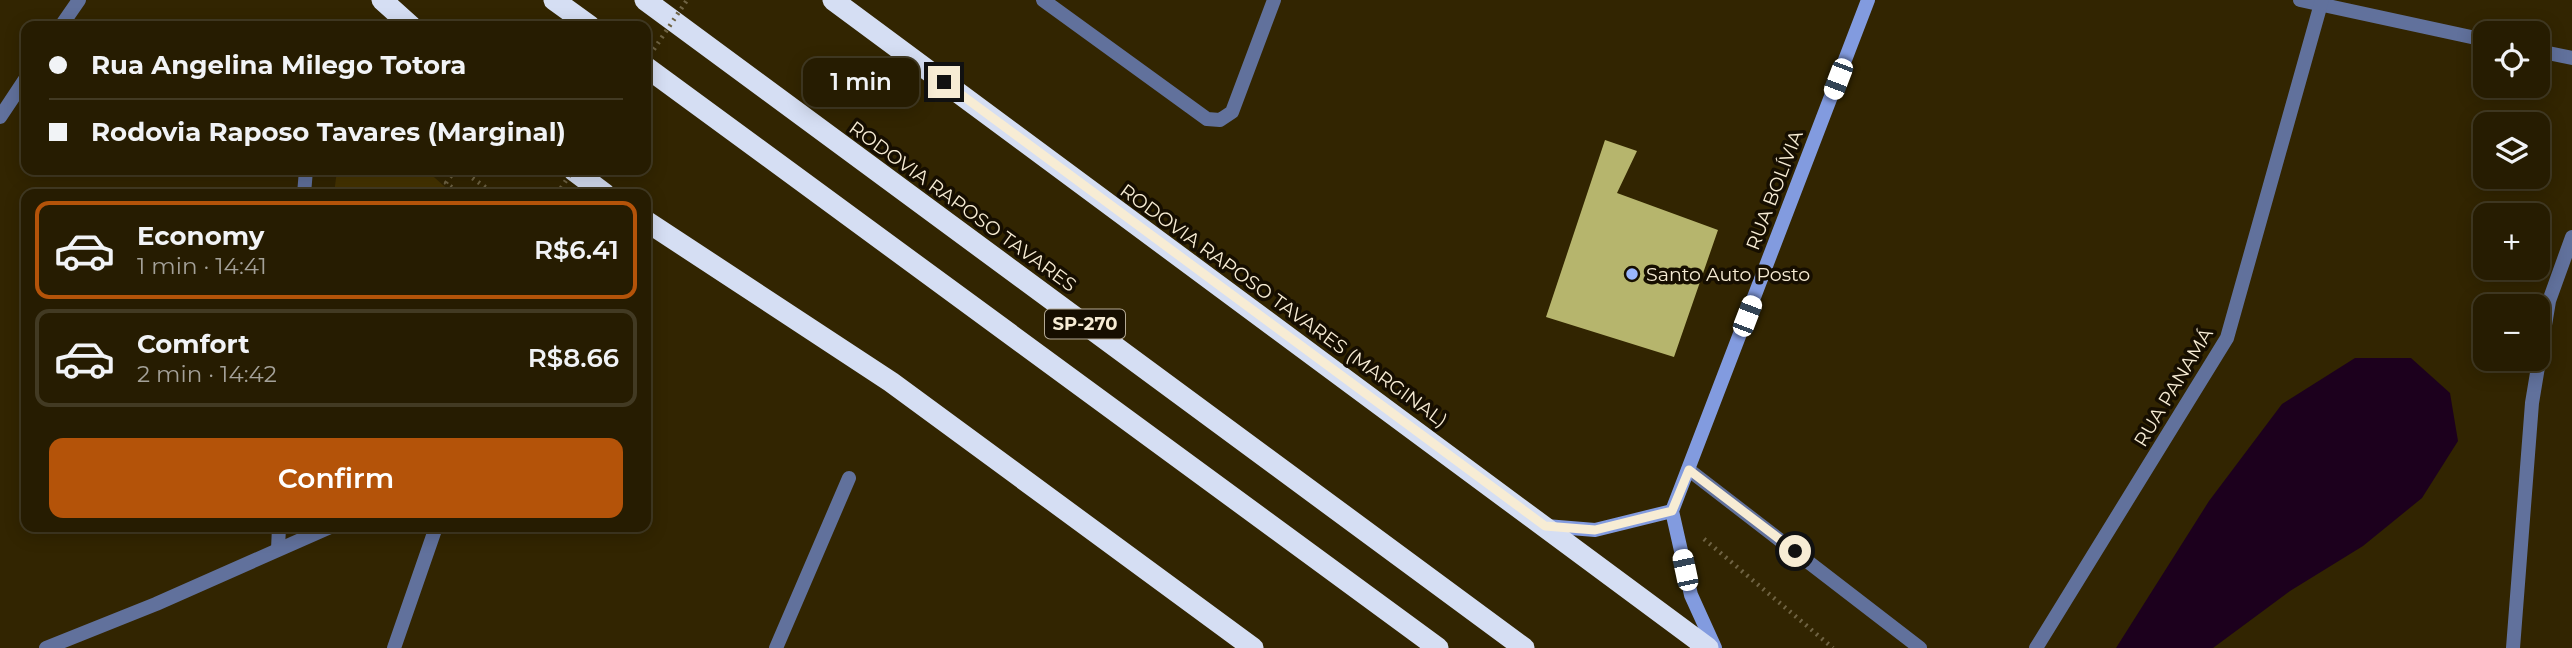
<!DOCTYPE html>
<meta charset="utf-8">
<style>
:root{--surface:#261c01;--page:#2e250b;--text:#f1f3f6;--muted:#a4a199;--line:#423a23;--accent:#b45309}
body{margin:0;font-family:Montserrat,sans-serif;background:var(--page);color:var(--text);height:100vh;display:flex;flex-direction:column;font-size:26px;white-space:nowrap}
*{box-sizing:border-box;margin:0}
p{font-size:23px;color:var(--muted)}
.icon{flex:none;width:38px;height:38px;fill:none;stroke:currentColor;stroke-width:2;stroke-linecap:round;stroke-linejoin:round}
.map{position:relative;flex:1;overflow:hidden}
.drawer{position:absolute;left:21px;top:189px;width:630px;height:343px;display:flex;flex-direction:column;background:var(--surface);border-radius:14px;box-shadow:0 4px 18px #0003,0 0 0 2px var(--line)}
.drawer>*{flex:none}
.banner{position:absolute;left:21px;top:21px;width:630px;height:154px;border-radius:14px;box-shadow:0 4px 18px #0003,0 0 0 2px var(--line);display:grid;align-content:center;height:154px;padding:0 28px;background:var(--surface)}
.buttons{position:absolute;left:2473px;top:21px;display:grid;gap:14px}
.buttons a{display:grid;place-items:center;width:77px;height:77px;border-radius:14px;background:var(--surface);box-shadow:0 4px 18px #0003,0 0 0 2px var(--line);font-size:35px}
.end{position:absolute;width:32px;height:32px;margin:-16px;border:9px solid #f7ecd4;background:#111;box-shadow:0 0 0 4px #111}
.from{border-radius:50%}
.bubble{position:absolute;height:49px;border-radius:14px;background:var(--surface);box-shadow:0 4px 18px #0003,0 0 0 2px var(--line);font-size:23px;font-weight:600;line-height:49px;text-align:center}
.car{position:absolute;width:21px;height:42px;margin:-21px -10px;border-radius:9px;box-shadow:0 0 5px 2px #0007;background:linear-gradient(#fff 24%,#345 0 40%,#fff 0 76%,#345 0 86%,#fff 0)}
.banner b{display:flex;align-items:center;gap:24px;height:66px;font-size:26px}
.banner b+b{border-top:2px solid var(--line)}
.banner i{width:18px;height:18px;background:var(--text)}
ul{padding:12px 0 0;list-style:none}
li{display:flex;align-items:center;gap:21px;height:98px;margin:0 14px 10px;padding:0 14px;border:4px solid var(--line);border-radius:14px}
li div{flex:1}
li b{display:block;font-size:26px}
li em{font-style:normal;font-weight:600}
li.active{border-color:var(--accent)}
li>.icon{width:63px;height:63px;stroke-width:1.5}
.action{display:flex;gap:14px;margin-top:auto;padding:14px 28px}
.action a{flex:1;height:80px;border-radius:14px;background:var(--accent);color:#fff;font-size:28px;font-weight:600;line-height:80px;text-align:center}
.map>svg:first-child{display:block}
.green{fill:#463400}
.water{fill:#1c001d}
.building{fill:#b6b56d}
.lines{fill:none;stroke-linecap:round;stroke-linejoin:round}
.path{stroke:#6f6343;stroke-width:4.5;stroke-dasharray:2 5;stroke-linecap:butt}
.street{stroke:#61719c;stroke-width:14}
.secondary{stroke:#829bdf;stroke-width:14}
.highway{stroke:#d5def3;stroke-width:21}
.path-bridge{stroke:#6f6343;stroke-width:4.5;stroke-dasharray:2 5;stroke-linecap:butt}
.route{stroke:#f7ecd4;stroke-width:9}
.poi-dot{fill:#99b5fd;stroke:#160e00;stroke-width:2.5}
.labels{text-anchor:middle;stroke-width:7;stroke-linejoin:round;paint-order:stroke}
.shield{fill:#160e00;stroke:#b4a994;stroke-width:2}
.shield-label{font-size:18px;font-weight:bold;fill:#f7ecd4}
.street-label{font-size:19px;fill:#f7ecd4;stroke:#160e00}
.poi-label{font-size:19px;fill:#f7ecd4;stroke:#160e00;text-anchor:start}
</style>
<div class="map">
<svg width="2572" height="648" viewBox="0 0 2572 648">
<rect width="100%" height="100%" fill="#322501"/>
<!-- green -->
<polygon class="green" points="337,170 426,170 453,194 334,194"/>
<!-- water -->
<polygon class="water" points="2355,358 2411,358 2450,393 2458,441 2422,498 2363,546 2290,591 2213,648 2116,648 2209,501 2282,404"/>
<!-- building -->
<polygon class="building" points="1605,140 1637,151 1617,193 1718,230 1674,357 1546,317"/>
<g class="lines">
<!-- path -->
<g class="path">
<polyline points="455,170 446,183 461,194"/>
<polyline points="461,170 495,194"/>
<polyline points="1704,539 1833,648"/>
</g>
<!-- street -->
<g class="street">
<polyline points="1043,0 1207,119 1220,120 1232,112 1274,0"/>
<polyline points="2300,0 2485,40"/>
<polyline points="61,26 79,0"/>
<polyline points="2538,51 2572,58"/>
<polyline points="0,117 26,78"/>
<polyline points="304,194 306,170"/>
<polyline points="1689,470 1920,648"/>
<polyline points="278,549 279,527"/>
<polyline points="46,648 156,604 330,527"/>
<polyline points="394,648 436,527"/>
<polyline points="776,648 849,478"/>
<polyline points="2036,648 2227,338 2322,0"/>
<polyline points="2513,648 2532,403 2549,301 2572,237"/>
</g>
<!-- secondary -->
<g class="secondary">
<polyline points="1546,526 1595,530 1672,511"/>
<polyline points="1715,648 1691,595 1672,511 1868,0"/>
</g>
<!-- highway -->
<g class="highway">
<polyline points="382,0 411,26"/>
<polyline points="554,0 590,26"/>
<polyline points="645,0 1524,648"/>
<polyline points="833,0 1708,648"/>
<polyline points="646,67 1438,648"/>
<polyline points="573,170 605,194"/>
<polyline points="646,221 891,382 1253,648"/>
</g>
<!-- path-bridge -->
<g class="path-bridge">
<polyline points="646,61 687,0"/>
<polyline points="557,194 573,170"/>
</g>
</g>
<g class="lines">
<!-- route -->
<polyline class="route" points="944,82 1545,526 1595,530 1672,511 1689,470 1795,551"/>
</g>
<!-- markers -->
<circle class="poi-dot" cx="1632" cy="274" r="7"/>
<g class="labels">
<!-- shield labels -->
<rect class="shield" x="1045" y="309.5" width="80" height="29" rx="5"/>
<g class="shield-label">
<text x="1085" y="330">SP-270</text>
</g>
<!-- street labels -->
<g class="street-label">
<text transform="translate(1774 190) rotate(-69)" y="7">RUA BOLÍVIA</text>
<text transform="translate(963 206) rotate(36)" y="7">RODOVIA RAPOSO TAVARES</text>
<text transform="translate(1284 305) rotate(36)" y="7">RODOVIA RAPOSO TAVARES (MARGINAL)</text>
<text transform="translate(2173 387) rotate(-59)" y="7">RUA PANAMÁ</text>
</g>
<!-- poi labels -->
<g class="poi-label">
<text x="1646" y="281">Santo Auto Posto</text>
</g>
</g>
</svg>
<div class="buttons">
<a><svg class="icon" aria-label="locate" viewBox="0 0 24 24"><circle cx="12" cy="12" r="6"/><path d="M12 2v4M12 18v4M2 12h4M18 12h4"/></svg></a>
<a><svg class="icon" aria-label="layers" viewBox="0 0 24 24"><path d="M12 4l9 5-9 5-9-5zM3 14l9 5 9-5"/></svg></a>
<a>+</a>
<a>−</a>
</div>
<i class="end from" style="left:1795px;top:551px"></i>
<i class="end" style="left:944px;top:82px"></i>
<div class="bubble" style="left:803px;top:58px;width:116px">1 min</div>
<i class="car" style="left:1838px;top:79px;rotate:201deg"></i>
<i class="car" style="left:1747px;top:316px;rotate:21deg"></i>
<i class="car" style="left:1685px;top:570px;rotate:348deg"></i>
<div class="banner">
<b><i class="from"></i>Rua Angelina Milego Totora</b>
<b><i></i>Rodovia Raposo Tavares (Marginal)</b>
</div>
<section class="drawer">
<ul>
<li class="active"><svg class="icon" aria-label="car" viewBox="0 0 24 24"><path d="M5 17H2v-5l4-1 3-4h7l3 4 3 1v5h-3M9 17h6M6 11h13"/><circle cx="7" cy="17" r="2"/><circle cx="17" cy="17" r="2"/></svg><div><b>Economy</b><p>1 min · 14:41</p></div><em>R$6.41</em></li>
<li><svg class="icon" aria-label="car" viewBox="0 0 24 24"><path d="M5 17H2v-5l4-1 3-4h7l3 4 3 1v5h-3M9 17h6M6 11h13"/><circle cx="7" cy="17" r="2"/><circle cx="17" cy="17" r="2"/></svg><div><b>Comfort</b><p>2 min · 14:42</p></div><em>R$8.66</em></li>
</ul>
<div class="action"><a>Confirm</a></div>
</section>
</div>
